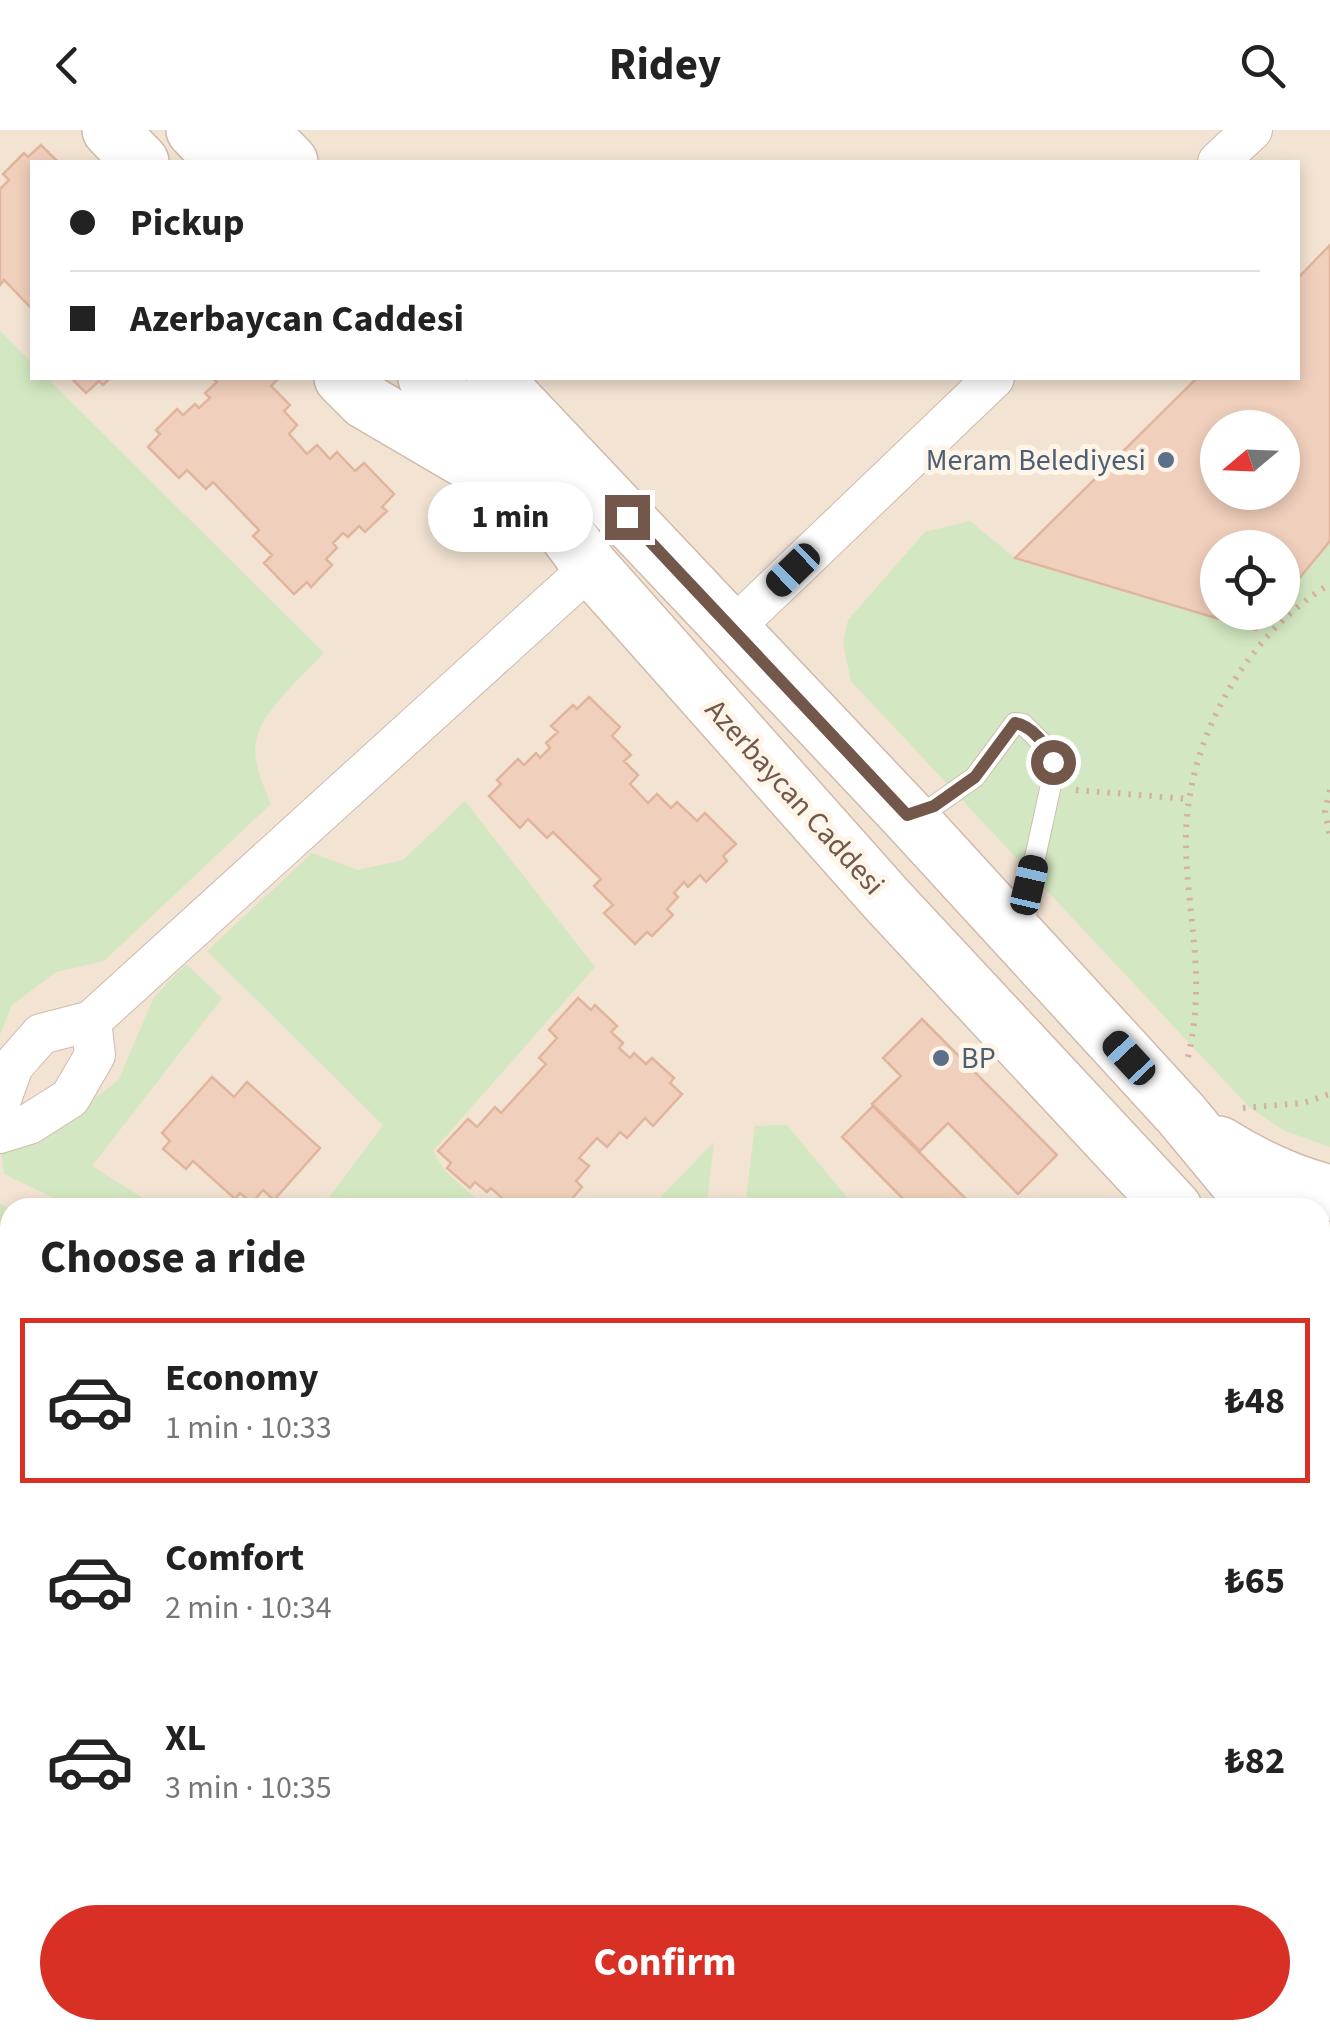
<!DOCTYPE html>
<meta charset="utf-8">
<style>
:root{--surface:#fff;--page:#f2f2f2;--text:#222;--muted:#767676;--line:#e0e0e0;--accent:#d93025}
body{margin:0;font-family:"Source Sans 3",sans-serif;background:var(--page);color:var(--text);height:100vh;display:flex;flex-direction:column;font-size:38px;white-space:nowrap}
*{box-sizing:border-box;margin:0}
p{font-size:32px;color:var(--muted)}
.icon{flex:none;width:55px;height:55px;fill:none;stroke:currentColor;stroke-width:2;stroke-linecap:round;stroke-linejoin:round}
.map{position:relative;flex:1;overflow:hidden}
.drawer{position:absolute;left:0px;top:1068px;width:1330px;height:842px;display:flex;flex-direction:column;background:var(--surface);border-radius:30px 30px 0 0;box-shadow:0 5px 15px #0003}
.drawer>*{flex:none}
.banner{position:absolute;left:30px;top:30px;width:1270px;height:220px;border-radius:0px;box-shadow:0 5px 15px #0003;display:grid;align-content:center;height:220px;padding:0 40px;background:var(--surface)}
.needle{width:65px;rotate:251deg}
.fabs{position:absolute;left:1200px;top:280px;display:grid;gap:20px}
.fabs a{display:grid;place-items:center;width:100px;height:100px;border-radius:50%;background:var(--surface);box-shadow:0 5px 15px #0003;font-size:50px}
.end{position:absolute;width:45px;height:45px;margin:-22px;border:12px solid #72574a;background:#fff;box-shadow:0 0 0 5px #fff}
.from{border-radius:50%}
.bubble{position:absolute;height:70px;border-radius:35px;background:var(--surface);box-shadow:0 5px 15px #0003;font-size:32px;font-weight:700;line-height:70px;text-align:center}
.car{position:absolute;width:30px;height:60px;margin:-30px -15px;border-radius:12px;box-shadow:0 0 8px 2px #0007;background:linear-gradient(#222 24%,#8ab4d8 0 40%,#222 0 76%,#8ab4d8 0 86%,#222 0)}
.banner b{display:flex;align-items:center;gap:35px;height:95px;font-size:38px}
.banner b+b{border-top:2px solid var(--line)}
.banner i{width:25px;height:25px;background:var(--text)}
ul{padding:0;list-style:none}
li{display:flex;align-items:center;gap:30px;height:165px;margin:0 20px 15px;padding:0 20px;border:5px solid transparent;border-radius:0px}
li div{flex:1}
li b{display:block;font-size:38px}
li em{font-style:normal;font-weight:700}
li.selected{border-color:var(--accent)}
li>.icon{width:90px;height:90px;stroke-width:1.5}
h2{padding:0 40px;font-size:45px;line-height:120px}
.action{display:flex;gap:20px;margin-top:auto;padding:20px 40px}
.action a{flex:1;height:115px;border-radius:60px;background:var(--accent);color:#fff;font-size:40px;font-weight:700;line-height:115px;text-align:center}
header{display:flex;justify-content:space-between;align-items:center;height:130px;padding:0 40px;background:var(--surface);font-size:45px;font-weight:700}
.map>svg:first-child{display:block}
.residential{fill:#f2e3d2;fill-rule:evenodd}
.green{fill:#d3e8c2}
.building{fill:#f0cfbc;stroke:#e1b59d;stroke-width:2.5;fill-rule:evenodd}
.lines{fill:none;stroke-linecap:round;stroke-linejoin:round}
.service-casing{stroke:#cebbad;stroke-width:22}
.minor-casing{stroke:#cebbad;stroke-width:42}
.secondary-casing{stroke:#d1baaa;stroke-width:58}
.path{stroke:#d4b29f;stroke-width:6;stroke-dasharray:2.5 8;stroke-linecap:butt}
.service{stroke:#fff;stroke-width:20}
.minor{stroke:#fff;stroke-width:40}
.secondary{stroke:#fff;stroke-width:55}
.route{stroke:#72574a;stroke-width:12}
.service-dot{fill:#5c6f8a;stroke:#fef5e9;stroke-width:4}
.labels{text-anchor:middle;stroke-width:10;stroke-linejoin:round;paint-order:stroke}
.service-label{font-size:30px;fill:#4e5e75;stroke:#fef5e9;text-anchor:end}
.street-label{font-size:30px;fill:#72574a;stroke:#fef5e9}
</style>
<header><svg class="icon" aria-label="back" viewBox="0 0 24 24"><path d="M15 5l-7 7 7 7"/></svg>Ridey<svg class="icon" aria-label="search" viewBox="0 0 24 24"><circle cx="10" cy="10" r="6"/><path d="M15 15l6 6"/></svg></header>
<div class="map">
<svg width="1330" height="1908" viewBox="0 0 1330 1908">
<rect width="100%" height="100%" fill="#fbf1e3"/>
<!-- residential -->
<path class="residential" d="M 0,0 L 1330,0 L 1330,1908 L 0,1908 ZM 32,32 L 1298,32 L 1298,248 L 32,248 ZM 1218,298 L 1282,298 L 1282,362 L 1218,362 ZM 1218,418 L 1282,418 L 1282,482 L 1218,482 ZM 10,1078 L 1320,1078 L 1320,1900 L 10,1900 Z"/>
<!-- green -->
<g class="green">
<path d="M 0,201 L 32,233 L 32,248 L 47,248 L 324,523 C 304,545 260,582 256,612 C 252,630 264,658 271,674 L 104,831 L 56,842 L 12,875 L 0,905 Z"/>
<polygon points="970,391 1015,428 1255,499 1266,483 1282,482 1283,469 1330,411 1330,1017 1283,1000 1249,977 851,551 843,513 848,490 925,402"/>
<polygon points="465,671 595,837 433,1021 444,1040 485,1077 322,1077 383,995 207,821 312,723 358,740 403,730"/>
<polygon points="186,834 222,868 92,1036 157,1077 72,1077 4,1044 0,1013 77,983 119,949 154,867"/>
<polygon points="787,995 855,1077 745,1077 755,996"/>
<polygon points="714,1012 707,1072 701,1077 651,1077"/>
<polygon points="0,1073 10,1080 10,1129 0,1124"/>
</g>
<!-- building -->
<g class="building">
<polygon points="41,15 58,32 32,32 32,179 4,150 0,155 0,59 9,50 3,44 24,23 28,27"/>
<path d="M 1330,115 L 1330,411 L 1282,469 L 1282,418 L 1218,418 L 1218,482 L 1266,482 L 1256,500 L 1015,428 L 1197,248 L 1298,248 L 1298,148 ZM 1218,298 L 1282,298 L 1282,362 L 1218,362 Z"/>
<polygon points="71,248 110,248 103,255 99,251 86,263"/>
<polygon points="212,248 279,248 271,256 290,275 284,281 297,295 289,304 307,324 317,315 330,329 337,322 355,341 364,333 394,364 382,377 387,381 365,402 359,396 348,407 343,403 333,413 337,418 326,429 332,435 311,457 307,452 294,464 264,433 272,425 253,406 259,400 213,352 206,359 187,340 179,348 148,317 160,304 156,300 177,279 183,285 195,274 199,278 210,268 205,263 217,252"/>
<polygon points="589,567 620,597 612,606 631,625 624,631 638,645 630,654 648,673 657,664 671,678 677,672 697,691 705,683 736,714 723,726 727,731 706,752 700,745 688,757 684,752 674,763 678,767 667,779 673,785 652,806 647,802 635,814 604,783 613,775 594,756 601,749 553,702 547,708 528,689 520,698 489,666 501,654 497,650 518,629 524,635 536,623 540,628 550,618 546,613 558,602 551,596 573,575 577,579"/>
<polygon points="578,868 591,880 595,875 617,896 611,902 623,913 619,918 630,928 634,923 646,934 652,928 674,948 670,953 682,964 653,996 645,988 627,1008 620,1002 607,1017 597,1008 579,1028 589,1036 576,1051 582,1057 564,1078 504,1078 498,1072 502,1068 491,1058 487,1062 475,1052 470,1058 447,1038 451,1033 438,1021 468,989 477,997 495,977 501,983 546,934 539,928 557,908 549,900"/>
<polygon points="922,889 1057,1025 1018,1064 948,993 920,1021 872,974 901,946 883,928"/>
<polygon points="212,947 234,967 247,952 320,1018 274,1070 263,1060 252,1073 240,1063 235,1069 193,1031 186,1039 163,1019 170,1011 162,1003"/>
<polygon points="873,976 974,1077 912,1078 842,1007"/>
<polygon points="7,1144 10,1146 10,1272 0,1269 0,1158"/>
<polygon points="0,1443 10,1448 10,1487 0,1510"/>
<polygon points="10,1767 10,1897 0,1903 0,1773"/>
<polygon points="1320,1882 1330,1890 1330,1908 1244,1908 1251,1900 1320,1900"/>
<polygon points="1008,1900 1159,1900 1165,1908 998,1908"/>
</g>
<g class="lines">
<defs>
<polyline id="service" points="914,684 934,676 975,647 1015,593 1023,594 1047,618 1054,641 1029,755 1025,798"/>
<g id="minor">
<polyline points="1218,32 1252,0"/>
<polyline points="733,498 994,248"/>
<polyline points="0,972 13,936 41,904 91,891 591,437"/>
<polyline points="0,1003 29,994 70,968 95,925 91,891"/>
<polyline points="0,1357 10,1362"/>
<polyline points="1320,1783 1330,1792"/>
<polyline points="110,1908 126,1900"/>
</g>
<g id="secondary">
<polyline points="110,0 141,32"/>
<polyline points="194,0 225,32"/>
<polyline points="259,0 290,32"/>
<polyline points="342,248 365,271 498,349"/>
<polyline points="426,248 547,377 591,437 888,771 1174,1078"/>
<polyline points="494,248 907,685 1181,984 1259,1078"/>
<path d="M 1219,1014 C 1254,1036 1290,1053 1330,1063"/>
<polyline points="1320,1151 1330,1163"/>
<polyline points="1320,1243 1330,1254"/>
<polyline points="1320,1365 1330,1363"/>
<polyline points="771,1908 774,1900"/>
<polyline points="833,1908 837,1900"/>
</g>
</defs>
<!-- service casing -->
<use href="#service" class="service-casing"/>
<!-- minor casing -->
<use href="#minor" class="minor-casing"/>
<!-- secondary casing -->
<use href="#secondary" class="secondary-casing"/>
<!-- path -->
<g class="path">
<polyline points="1076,660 1189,669"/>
<polyline points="1330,660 1325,681 1330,707"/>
<path d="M 1188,927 C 1207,845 1187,791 1186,712 C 1185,613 1245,505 1330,454"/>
<polyline points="1243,978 1303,973 1330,964"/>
</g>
<!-- service -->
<use href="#service" class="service"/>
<!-- minor -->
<use href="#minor" class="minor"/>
<!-- secondary -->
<use href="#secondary" class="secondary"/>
</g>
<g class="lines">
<!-- route -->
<path class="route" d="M 627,387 L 907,685 L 934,676 L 975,647 L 1015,593 C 1032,596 1048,616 1053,632"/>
</g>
<!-- markers -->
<g class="service-dot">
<circle cx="1166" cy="330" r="10"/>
<circle cx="941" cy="928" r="10"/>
</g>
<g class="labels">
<!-- service labels -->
<g class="service-label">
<text x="1146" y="340">Meram Belediyesi</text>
<text x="961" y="938" text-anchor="start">BP</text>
</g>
<!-- street labels -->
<g class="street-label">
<text transform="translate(795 667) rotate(48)" y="10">Azerbaycan Caddesi</text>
</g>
</g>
</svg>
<div class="fabs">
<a><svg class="needle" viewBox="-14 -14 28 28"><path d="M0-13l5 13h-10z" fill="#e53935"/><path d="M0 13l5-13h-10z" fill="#767676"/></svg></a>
<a><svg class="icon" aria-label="locate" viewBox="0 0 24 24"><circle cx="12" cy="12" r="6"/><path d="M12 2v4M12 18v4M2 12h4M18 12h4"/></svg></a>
</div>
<i class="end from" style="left:1053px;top:632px"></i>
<i class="end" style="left:627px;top:387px"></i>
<div class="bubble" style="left:428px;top:352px;width:165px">1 min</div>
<i class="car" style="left:793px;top:440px;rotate:226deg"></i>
<i class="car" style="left:1029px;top:755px;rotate:13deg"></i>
<i class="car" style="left:1129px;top:928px;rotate:317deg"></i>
<div class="banner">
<b><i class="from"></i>Pickup</b>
<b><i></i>Azerbaycan Caddesi</b>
</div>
<section class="drawer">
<h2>Choose a ride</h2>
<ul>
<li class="selected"><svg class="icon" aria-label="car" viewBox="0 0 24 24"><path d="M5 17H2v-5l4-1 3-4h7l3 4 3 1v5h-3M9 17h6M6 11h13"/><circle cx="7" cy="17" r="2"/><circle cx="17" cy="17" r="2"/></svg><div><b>Economy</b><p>1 min · 10:33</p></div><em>₺48</em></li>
<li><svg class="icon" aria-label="car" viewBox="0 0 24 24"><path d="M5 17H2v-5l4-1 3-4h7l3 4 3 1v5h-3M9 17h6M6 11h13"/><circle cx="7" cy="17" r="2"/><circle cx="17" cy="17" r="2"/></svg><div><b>Comfort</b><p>2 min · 10:34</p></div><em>₺65</em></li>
<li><svg class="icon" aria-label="car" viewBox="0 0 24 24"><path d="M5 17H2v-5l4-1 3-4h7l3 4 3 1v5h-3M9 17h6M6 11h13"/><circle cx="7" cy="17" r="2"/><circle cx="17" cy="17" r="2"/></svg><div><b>XL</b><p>3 min · 10:35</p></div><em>₺82</em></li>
</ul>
<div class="action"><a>Confirm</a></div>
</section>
</div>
